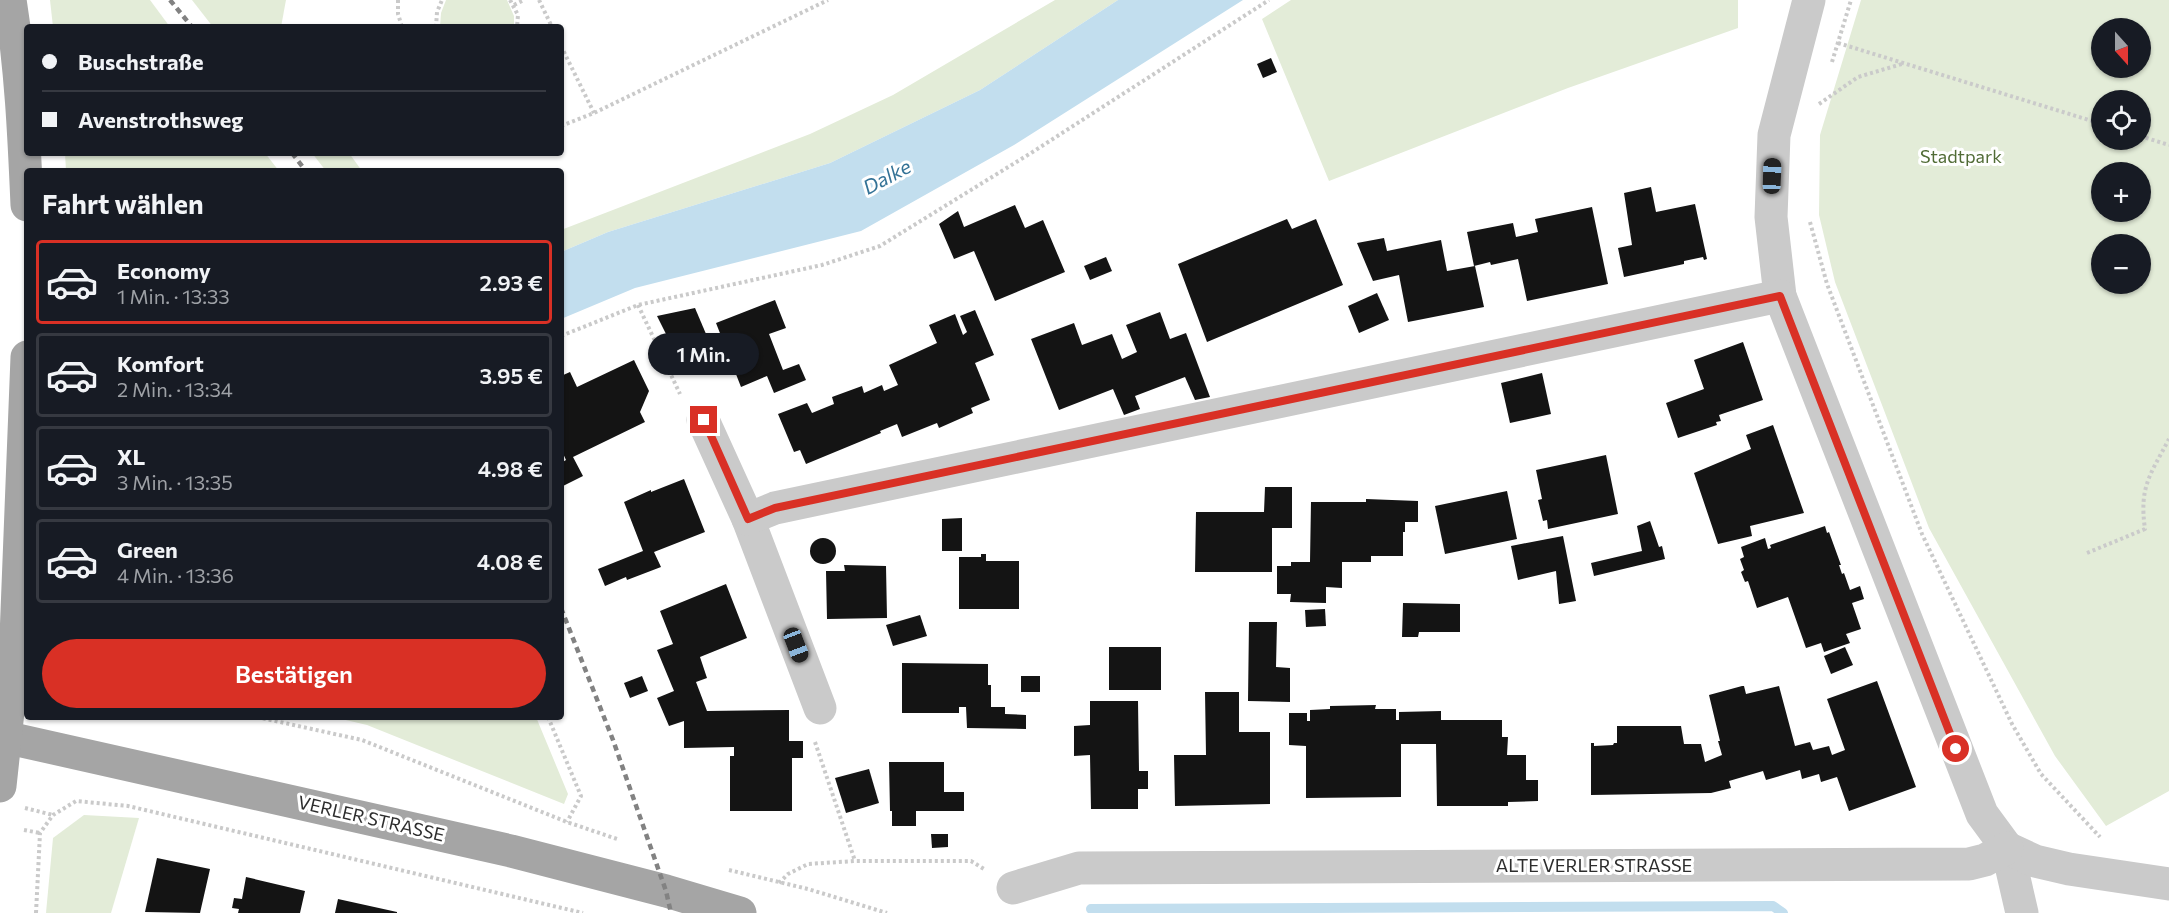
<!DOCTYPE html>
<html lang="de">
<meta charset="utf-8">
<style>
:root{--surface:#171b24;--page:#20242c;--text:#f1f3f6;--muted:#9ea1a6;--line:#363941;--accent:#d93025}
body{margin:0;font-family:Commissioner,sans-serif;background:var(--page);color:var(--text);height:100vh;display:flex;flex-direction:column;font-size:22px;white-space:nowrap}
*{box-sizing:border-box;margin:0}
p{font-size:20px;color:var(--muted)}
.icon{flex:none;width:33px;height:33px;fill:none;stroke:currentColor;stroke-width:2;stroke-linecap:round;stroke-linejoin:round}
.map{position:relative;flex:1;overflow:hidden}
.details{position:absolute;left:24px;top:168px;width:540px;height:552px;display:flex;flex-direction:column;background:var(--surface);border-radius:6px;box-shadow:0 2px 4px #0004}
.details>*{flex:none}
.banner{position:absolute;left:24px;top:24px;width:540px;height:132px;border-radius:6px;box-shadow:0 2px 4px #0004;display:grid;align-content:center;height:132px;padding:0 18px;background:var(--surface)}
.needle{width:39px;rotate:159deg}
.buttons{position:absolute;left:2091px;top:18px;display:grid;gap:12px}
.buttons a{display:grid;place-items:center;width:60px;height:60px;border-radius:50%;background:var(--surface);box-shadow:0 2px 4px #0004;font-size:30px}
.end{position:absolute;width:27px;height:27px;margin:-14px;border:8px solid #d93025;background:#fff;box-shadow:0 0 0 3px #fff}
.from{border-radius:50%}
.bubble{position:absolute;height:42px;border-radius:21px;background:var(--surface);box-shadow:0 2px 4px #0004;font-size:20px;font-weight:600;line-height:42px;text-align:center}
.car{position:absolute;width:18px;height:36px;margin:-18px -9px;border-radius:8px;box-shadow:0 0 4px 2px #0007;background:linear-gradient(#222 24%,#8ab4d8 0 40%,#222 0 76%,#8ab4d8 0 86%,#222 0)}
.banner b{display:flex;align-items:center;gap:21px;height:57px;font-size:22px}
.banner b+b{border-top:2px solid var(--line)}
.banner i{width:15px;height:15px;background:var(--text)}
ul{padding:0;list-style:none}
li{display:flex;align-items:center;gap:18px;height:84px;margin:0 12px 9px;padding:0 6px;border:3px solid var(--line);border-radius:6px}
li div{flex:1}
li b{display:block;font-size:22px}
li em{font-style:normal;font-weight:600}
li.selected{border-color:var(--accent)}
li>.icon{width:54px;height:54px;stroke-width:1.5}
h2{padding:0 18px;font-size:27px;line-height:72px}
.cta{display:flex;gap:12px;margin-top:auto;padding:12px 18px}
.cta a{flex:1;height:69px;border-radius:36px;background:var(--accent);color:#fff;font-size:24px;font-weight:600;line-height:69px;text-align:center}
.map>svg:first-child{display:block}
.green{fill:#e3ecd8;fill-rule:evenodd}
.water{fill:#c2deee}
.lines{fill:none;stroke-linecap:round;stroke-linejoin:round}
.stream{stroke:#c2deee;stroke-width:10}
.building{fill:#141414}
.path{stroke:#cacaca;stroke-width:4;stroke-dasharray:3 3;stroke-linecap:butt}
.minor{stroke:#cacaca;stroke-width:33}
.major{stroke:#a5a5a5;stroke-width:33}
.rail{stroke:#828282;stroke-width:4.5;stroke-dasharray:6 4.5;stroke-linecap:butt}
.route{stroke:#d93025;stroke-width:8}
.labels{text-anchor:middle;stroke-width:6;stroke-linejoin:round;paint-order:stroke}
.park-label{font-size:18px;fill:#516c36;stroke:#fff}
.street-label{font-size:18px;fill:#2d2d2d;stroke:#fff}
.water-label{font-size:20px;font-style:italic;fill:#337296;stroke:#fff}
</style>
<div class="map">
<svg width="2169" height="913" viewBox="0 0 2169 913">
<rect width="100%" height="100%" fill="#fff"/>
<!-- green -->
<g class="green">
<polygon points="50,0 150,0 170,27 53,27"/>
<polygon points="192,0 286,0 281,27 213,27"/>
<polygon points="446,0 507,0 514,16 514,27 440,27 441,13"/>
<polygon points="1055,0 1118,0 980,90 830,163 608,232 561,252 561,230 810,134 893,95"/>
<polygon points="1291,0 1738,0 1738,28 1568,88 1329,181 1262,19"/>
<path d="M 1861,0 L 2169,0 L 2169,791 L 2106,826 L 2055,756 L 1929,528 L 1835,282 L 1819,215 L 1820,135 ZM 2102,28 L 2140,28 L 2140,68 L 2102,68 ZM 2102,100 L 2140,100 L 2140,140 L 2102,140 ZM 2102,172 L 2140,172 L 2140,212 L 2102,212 ZM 2102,244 L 2140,244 L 2140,284 L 2102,284 Z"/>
<polygon points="65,153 265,153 279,171 66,171"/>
<polygon points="312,153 349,153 362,171 326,171"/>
<polygon points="333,717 536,717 568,794 564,804 367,725"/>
<polygon points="84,815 139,818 111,913 46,913 53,838"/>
</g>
<!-- water -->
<polygon class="water" points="1118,0 1243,0 1014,145 861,231 635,288 561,319 561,252 608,232 830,163 980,90"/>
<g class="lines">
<!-- stream -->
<polyline class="stream" points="1091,909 1773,906 1783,913"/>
</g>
<!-- building -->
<g class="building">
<polygon points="1271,58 1277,72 1263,78 1257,64"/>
<polygon points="1651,187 1656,212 1695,204 1707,259 1704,260 1703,257 1684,261 1684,264 1624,277 1618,248 1632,245 1624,193"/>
<polygon points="1015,205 1025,228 1043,220 1065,272 995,301 974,251 954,259 939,224 958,211 964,227"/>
<polygon points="1592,207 1608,284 1527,301 1518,259 1491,265 1490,262 1474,266 1467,232 1513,223 1516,237 1538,232 1535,219"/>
<polygon points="1287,219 1292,229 1316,219 1343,285 1207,342 1178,264"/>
<polygon points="1384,238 1387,251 1441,240 1447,271 1475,266 1484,307 1408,322 1399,275 1373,281 1357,243"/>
<polygon points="1106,257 1112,271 1090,280 1084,266"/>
<polygon points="1377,293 1389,320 1359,333 1348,306"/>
<polygon points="775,300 786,328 769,334 783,370 799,364 806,380 774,393 767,376 741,387 716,323"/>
<polygon points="695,308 709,341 676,354 657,316"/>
<polygon points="975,310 994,355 975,363 990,400 971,408 973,413 939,428 937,423 902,437 897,424 880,431 881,433 806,464 800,450 794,452 778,414 807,403 812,413 834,404 832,397 862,386 864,393 882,385 884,391 898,385 889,365 937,343 929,325 955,314 963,335 967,332 960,316"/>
<polygon points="1160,312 1170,339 1186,333 1210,397 1195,400 1185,377 1135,396 1140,409 1124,415 1113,389 1059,410 1031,339 1074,323 1082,345 1112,334 1122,359 1137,352 1126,325"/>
<polygon points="1743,342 1763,400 1719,415 1721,421 1716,422 1717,425 1678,438 1666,403 1704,389 1694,360"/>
<polygon points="634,360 649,391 640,412 645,422 573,457 583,476 561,487 561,463 566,460 561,449 561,376 570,372 577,387"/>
<polygon points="1542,373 1551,414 1510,423 1501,383"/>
<polygon points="1773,425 1804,513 1750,526 1752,536 1718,544 1694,473 1751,449 1746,435"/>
<polygon points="1606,455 1618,514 1548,529 1547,520 1543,521 1538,500 1542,499 1536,470"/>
<polygon points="684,479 705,532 654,552 661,567 627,580 626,577 605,586 598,569 643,551 624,502 651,490 651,492"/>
<polygon points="1265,487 1292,487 1292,528 1272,528 1272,572 1195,572 1196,512 1264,512"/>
<polygon points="1507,491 1517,539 1445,554 1435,506"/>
<polygon points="1366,499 1418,501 1418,522 1405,522 1405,532 1403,532 1403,556 1371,556 1371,562 1342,562 1342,588 1326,587 1326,603 1290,602 1291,594 1277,594 1277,566 1291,566 1291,562 1310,562 1311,502 1366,502"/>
<polygon points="962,518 962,551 942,551 942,519"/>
<polygon points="1650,521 1659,547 1662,546 1665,559 1594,576 1591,563 1642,551 1637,526"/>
<polygon points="1825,526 1827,533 1829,532 1841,565 1839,565 1842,574 1844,573 1850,590 1860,586 1864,599 1852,603 1861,629 1846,634 1850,643 1824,652 1821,643 1806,648 1788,597 1757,608 1748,581 1745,582 1741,572 1744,570 1740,559 1744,557 1741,547 1765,538 1768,549 1771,548 1770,545"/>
<polygon points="1563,536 1576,601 1559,604 1556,571 1518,580 1511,546"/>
<circle cx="823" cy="551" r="13"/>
<polygon points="981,554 986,554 986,561 1019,561 1019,609 959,609 959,557 981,557"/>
<polygon points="844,565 886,566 887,618 827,619 826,571 845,571"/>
<polygon points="726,584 747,638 700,657 707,678 696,682 707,711 789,710 789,741 803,741 803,758 792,758 792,811 730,811 730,756 734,756 734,747 684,748 684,721 669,726 657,698 674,691 657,650 673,644 660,611"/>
<polygon points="1403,603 1460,604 1460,632 1419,632 1418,637 1402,637"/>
<polygon points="1325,609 1326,626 1306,627 1305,610"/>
<polygon points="920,615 927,636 893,646 886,625"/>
<polygon points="1249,622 1277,622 1276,667 1290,668 1290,702 1248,701"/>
<rect x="1109" y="647" width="52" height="43"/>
<polygon points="1845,647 1853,665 1831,674 1824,656"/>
<polygon points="902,663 988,664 988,685 991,685 991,707 1005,707 1005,714 1026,715 1026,729 967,728 966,707 959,707 959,713 902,713"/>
<polygon points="642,676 648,691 630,698 624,683"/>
<rect x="1021" y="676" width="19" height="16"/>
<polygon points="1877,681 1916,787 1849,811 1837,777 1821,782 1819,774 1802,779 1800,770 1766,780 1763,771 1729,781 1731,788 1711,793 1591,795 1591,743 1594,743 1594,746 1613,745 1614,743 1617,743 1617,726 1681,726 1684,744 1701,744 1705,762 1722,755 1718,741 1720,741 1709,695 1742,686 1744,686 1746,694 1779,686 1795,746 1810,742 1813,750 1829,746 1832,755 1845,750 1827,699"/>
<polygon points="1205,692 1239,692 1239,732 1270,732 1270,804 1175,806 1174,755 1206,755"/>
<polygon points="1090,701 1138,701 1139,771 1148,771 1148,789 1138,789 1138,809 1091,809 1090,755 1074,756 1074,726 1090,725"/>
<polygon points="1376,705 1375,709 1396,709 1396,720 1399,720 1399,712 1441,711 1441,720 1502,720 1502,737 1508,737 1507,755 1526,755 1526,780 1538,780 1538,801 1508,802 1508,806 1437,806 1436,744 1401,744 1401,797 1306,798 1306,746 1289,745 1289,713 1307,713 1307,721 1310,721 1310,710 1330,709 1330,706"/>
<polygon points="889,762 944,762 944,792 964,792 964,811 916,811 916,826 892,826 892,811 890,811"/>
<polygon points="869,769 879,803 846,813 835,778"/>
<polygon points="931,834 948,834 948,847 932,848"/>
<polygon points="157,858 210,869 200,913 145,912"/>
<polygon points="246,877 305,891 300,913 238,913 239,909 232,908 234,898 242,899"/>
<polygon points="338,899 397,912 397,913 335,913"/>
</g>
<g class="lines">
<!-- path -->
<g class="path">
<polyline points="398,0 398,14 402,27"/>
<polyline points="510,0 518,15 517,27"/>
<polyline points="539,0 552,27"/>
<polyline points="514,5 524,0"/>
<polyline points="436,27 437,12 442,0"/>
<polyline points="1838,43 2102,124"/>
<polyline points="561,46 594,113"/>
<polyline points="1832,62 1851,0"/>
<polyline points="1819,104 1858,77 1902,64"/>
<polyline points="561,126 594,113 828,0"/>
<polyline points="2140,136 2169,145"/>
<polyline points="1810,222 1827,284 1922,534 2012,724 2041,774 2100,837"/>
<polyline points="638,305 680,394"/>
<polyline points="561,336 638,305 822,265 880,246 1031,153 1269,0"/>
<path d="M 2087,553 L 2145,529 C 2139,487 2150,475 2169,439"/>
<polyline points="257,717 362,740 567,822 617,839"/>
<polyline points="548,717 581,796 567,822"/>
<polyline points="815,742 855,861"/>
<polyline points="25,808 53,815"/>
<polyline points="24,830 40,833"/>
<polyline points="729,870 808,889 887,913"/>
<polyline points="779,883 788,874 808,864 855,861 971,861 984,869"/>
<polyline points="36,913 40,833 53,815 76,801 128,806 583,913"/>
</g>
<!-- minor -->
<g class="minor">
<polyline points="1809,0 1774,135 1771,217 1780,296 1982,814 2007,848 2022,913"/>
<polyline points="703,420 748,519 820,708"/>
<polyline points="748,519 775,508 1780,296"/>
<polyline points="2007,848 2035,861 2069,869 2169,884"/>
<polyline points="1013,888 1079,868 1969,864 1985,860 2007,848"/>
</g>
<!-- major -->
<g class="major">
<path d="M 10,0 C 21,68 24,136 27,205"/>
<polyline points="0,736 511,851 666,891 740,913"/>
<polyline points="0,786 16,637 27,357"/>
</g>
<!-- rail -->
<g class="rail">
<polyline points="170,0 192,27"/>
<polyline points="292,153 306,171"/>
<polyline points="561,608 613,740 666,891 671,913"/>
</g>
</g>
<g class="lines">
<!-- route -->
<polyline class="route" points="704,420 748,519 775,508 1780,296 1956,749"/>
</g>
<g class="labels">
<!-- park labels -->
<g class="park-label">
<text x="1961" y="163">Stadtpark</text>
</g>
<!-- street labels -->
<g class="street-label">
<text transform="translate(371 819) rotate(13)" y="6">VERLER STRASSE</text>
<text x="1594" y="872">ALTE VERLER STRASSE</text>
</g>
<!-- water labels -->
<g class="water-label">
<text transform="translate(887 177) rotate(-28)" y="7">Dalke</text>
</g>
</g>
</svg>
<div class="buttons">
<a><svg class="needle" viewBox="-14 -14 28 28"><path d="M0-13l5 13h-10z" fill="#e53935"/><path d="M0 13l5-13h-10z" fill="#9ea1a6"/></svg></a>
<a><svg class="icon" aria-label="locate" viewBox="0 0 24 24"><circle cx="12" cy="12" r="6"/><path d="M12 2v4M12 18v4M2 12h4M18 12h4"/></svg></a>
<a>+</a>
<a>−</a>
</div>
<i class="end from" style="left:1956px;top:749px"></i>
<i class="end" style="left:704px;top:420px"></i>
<div class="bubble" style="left:648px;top:333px;width:111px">1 Min.</div>
<i class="car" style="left:1772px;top:176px;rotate:2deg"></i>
<i class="car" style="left:796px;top:645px;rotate:159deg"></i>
<div class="banner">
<b><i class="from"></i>Buschstraße</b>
<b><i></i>Avenstrothsweg</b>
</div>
<section class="details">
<h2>Fahrt wählen</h2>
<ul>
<li class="selected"><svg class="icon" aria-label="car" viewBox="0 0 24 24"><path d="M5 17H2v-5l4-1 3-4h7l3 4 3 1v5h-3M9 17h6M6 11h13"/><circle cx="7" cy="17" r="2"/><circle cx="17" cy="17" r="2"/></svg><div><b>Economy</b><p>1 Min. · 13:33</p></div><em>2.93 €</em></li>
<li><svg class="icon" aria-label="car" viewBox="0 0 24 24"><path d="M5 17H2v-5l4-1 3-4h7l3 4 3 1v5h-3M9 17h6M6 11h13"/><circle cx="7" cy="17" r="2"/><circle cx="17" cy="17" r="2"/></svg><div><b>Komfort</b><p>2 Min. · 13:34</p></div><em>3.95 €</em></li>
<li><svg class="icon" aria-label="car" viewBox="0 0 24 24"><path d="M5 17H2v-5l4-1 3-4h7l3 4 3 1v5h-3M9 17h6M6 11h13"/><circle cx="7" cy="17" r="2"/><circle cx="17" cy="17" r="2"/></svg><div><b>XL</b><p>3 Min. · 13:35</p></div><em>4.98 €</em></li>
<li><svg class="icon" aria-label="car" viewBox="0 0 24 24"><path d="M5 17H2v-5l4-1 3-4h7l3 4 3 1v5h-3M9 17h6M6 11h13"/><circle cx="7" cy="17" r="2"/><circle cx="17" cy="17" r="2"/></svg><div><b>Green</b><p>4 Min. · 13:36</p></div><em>4.08 €</em></li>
</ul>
<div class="cta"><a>Bestätigen</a></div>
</section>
</div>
